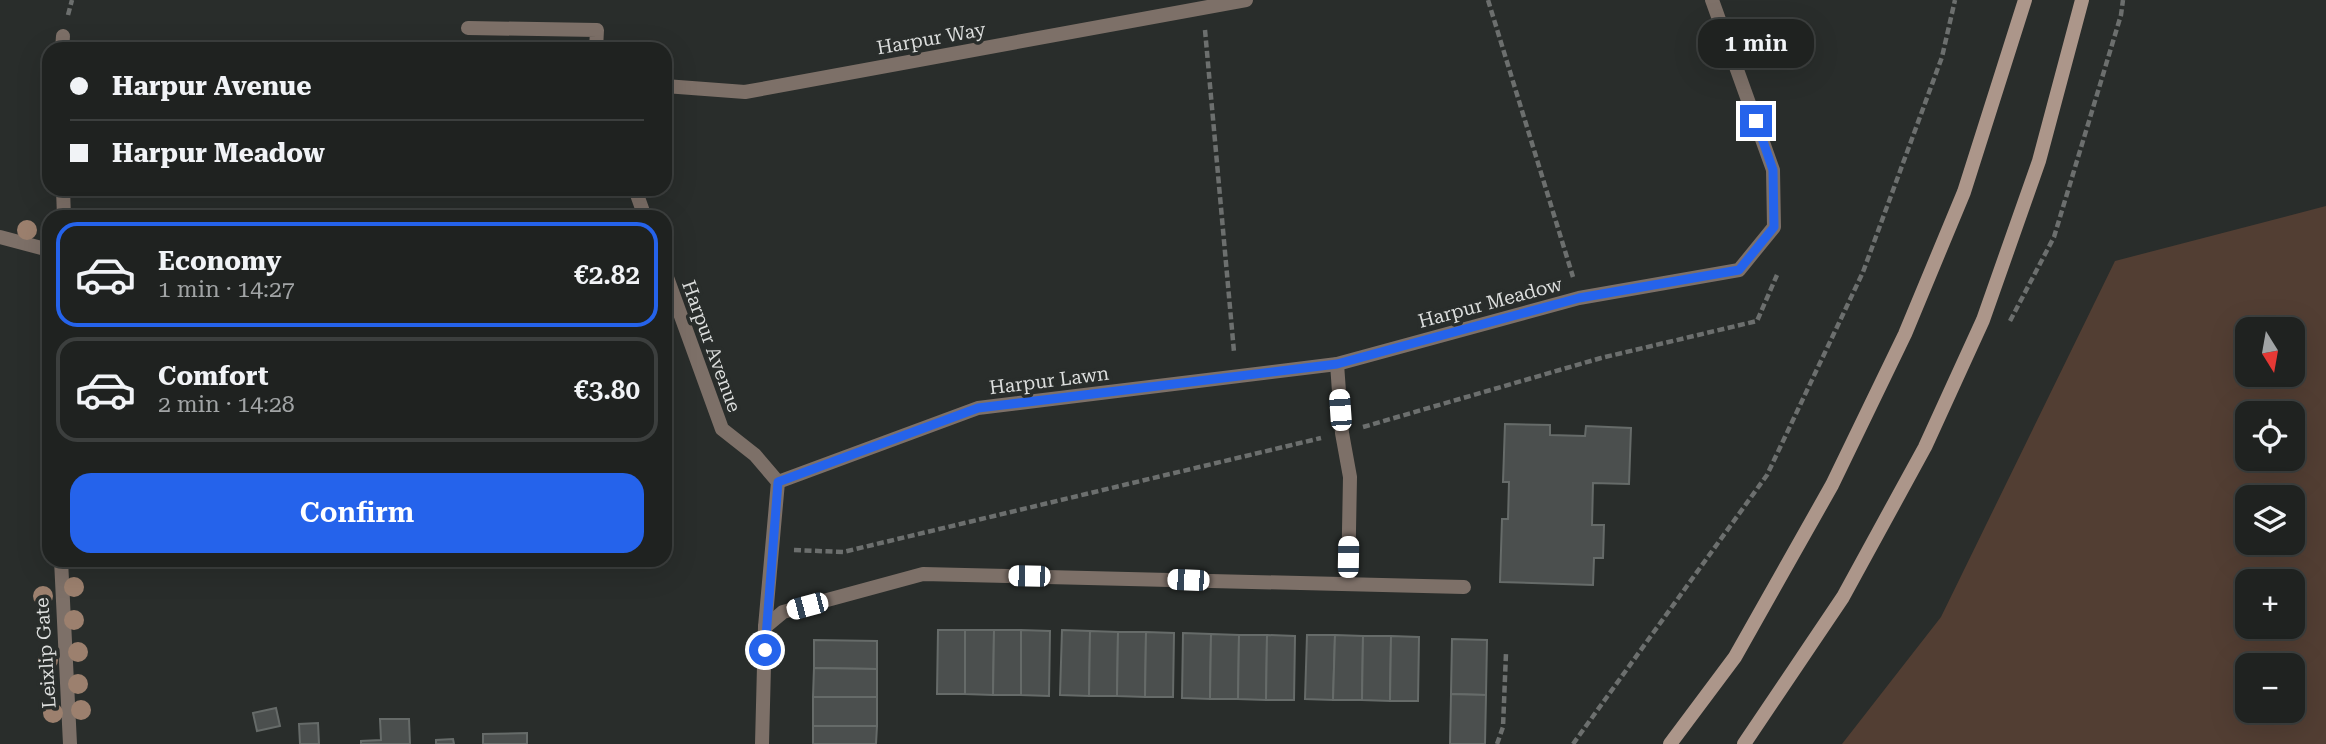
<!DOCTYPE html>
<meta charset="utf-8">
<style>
:root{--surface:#1f2220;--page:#272a29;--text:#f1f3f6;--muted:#a1a4a5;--line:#3c3f3e;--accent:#2563eb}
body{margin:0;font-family:"Roboto Serif",serif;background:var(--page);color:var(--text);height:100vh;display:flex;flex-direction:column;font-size:26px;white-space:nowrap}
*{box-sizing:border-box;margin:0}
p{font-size:23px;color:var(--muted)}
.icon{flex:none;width:38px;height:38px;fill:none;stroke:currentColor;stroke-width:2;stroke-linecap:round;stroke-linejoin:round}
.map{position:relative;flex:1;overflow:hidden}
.side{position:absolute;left:42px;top:210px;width:630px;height:357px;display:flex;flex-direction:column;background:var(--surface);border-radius:21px;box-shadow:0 7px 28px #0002,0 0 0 2px var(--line)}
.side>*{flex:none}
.hud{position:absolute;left:42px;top:42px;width:630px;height:154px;border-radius:21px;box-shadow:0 7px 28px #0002,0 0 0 2px var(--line);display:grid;align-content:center;height:154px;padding:0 28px;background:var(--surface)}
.needle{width:46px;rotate:169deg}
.buttons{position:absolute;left:2235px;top:317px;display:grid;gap:14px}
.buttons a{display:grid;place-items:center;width:70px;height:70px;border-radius:14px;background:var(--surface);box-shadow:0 7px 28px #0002,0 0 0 2px var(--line);font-size:35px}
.end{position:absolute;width:32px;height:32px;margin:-16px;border:9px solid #2563eb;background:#fff;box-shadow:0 0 0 4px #fff}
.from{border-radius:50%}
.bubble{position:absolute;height:49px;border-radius:21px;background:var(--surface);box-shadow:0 7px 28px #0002,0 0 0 2px var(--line);font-size:23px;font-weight:600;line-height:49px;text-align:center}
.car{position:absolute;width:21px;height:42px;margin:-21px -10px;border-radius:9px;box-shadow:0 0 5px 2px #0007;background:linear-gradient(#fff 24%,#345 0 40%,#fff 0 76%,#345 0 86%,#fff 0)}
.hud b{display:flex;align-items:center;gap:24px;height:66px;font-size:26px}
.hud b+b{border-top:2px solid var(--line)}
.hud i{width:18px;height:18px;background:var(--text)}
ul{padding:12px 0 0;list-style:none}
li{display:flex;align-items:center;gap:21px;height:105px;margin:0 14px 10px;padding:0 14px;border:4px solid var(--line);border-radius:21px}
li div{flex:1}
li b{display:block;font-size:26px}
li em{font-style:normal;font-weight:600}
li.on{border-color:var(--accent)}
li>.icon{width:63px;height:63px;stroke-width:1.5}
.button{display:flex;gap:14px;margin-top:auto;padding:14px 28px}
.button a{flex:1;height:80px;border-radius:21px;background:var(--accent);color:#fff;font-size:28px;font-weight:600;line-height:80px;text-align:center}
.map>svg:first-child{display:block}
.green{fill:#523e33;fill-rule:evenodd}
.building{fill:#4b4f4e;stroke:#666b69;stroke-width:2}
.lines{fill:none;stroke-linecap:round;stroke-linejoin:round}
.path{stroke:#6c6f6e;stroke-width:4.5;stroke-dasharray:7 3.5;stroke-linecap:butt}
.minor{stroke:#7d7068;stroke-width:14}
.secondary{stroke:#ac968a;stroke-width:14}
.tree{fill:#9c806e}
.route{stroke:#2563eb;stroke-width:9}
.labels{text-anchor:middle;stroke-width:7;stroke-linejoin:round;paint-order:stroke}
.street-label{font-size:19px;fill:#dcdedd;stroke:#292d2b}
</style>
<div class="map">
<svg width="2326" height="744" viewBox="0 0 2326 744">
<rect width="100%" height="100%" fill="#292d2b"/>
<!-- green -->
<path class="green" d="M 2326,206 L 2326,744 L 1842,744 L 1941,617 L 2115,261 ZM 2247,329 L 2292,329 L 2292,374 L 2247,374 ZM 2247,413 L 2292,413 L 2292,458 L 2247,458 ZM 2247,497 L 2292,497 L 2292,542 L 2247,542 ZM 2247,581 L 2292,581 L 2292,626 L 2247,626 ZM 2247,665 L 2292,665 L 2292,710 L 2247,710 Z"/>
<!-- building -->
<g class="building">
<polygon points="1505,424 1550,425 1550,435 1585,436 1586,426 1631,428 1629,484 1593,483 1592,525 1604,525 1603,558 1594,558 1593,585 1500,582 1502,519 1508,519 1509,482 1503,482"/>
<polygon points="938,630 965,630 965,694 937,694"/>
<polygon points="965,630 994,630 993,695 965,694"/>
<polygon points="994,630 1021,630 1021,695 993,695"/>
<polygon points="1021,630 1050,631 1049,696 1021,695"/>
<polygon points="1062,630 1090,631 1089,696 1060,695"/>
<polygon points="1090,631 1118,632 1117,696 1089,696"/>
<polygon points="1118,632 1146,632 1145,697 1117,696"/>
<polygon points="1146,632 1174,633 1173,697 1145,697"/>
<polygon points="1183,633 1211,634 1210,699 1182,698"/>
<polygon points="1211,634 1239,635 1238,699 1210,699"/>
<polygon points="1239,635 1267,635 1266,700 1238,699"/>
<polygon points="1267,635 1295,636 1294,700 1266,700"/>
<polygon points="1307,635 1335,635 1333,700 1305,699"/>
<polygon points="1335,635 1363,636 1362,700 1333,700"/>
<polygon points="1363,636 1391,636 1390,701 1362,700"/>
<polygon points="1391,636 1419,637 1418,701 1390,701"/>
<polygon points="1452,639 1487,640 1486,695 1451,694"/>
<polygon points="814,640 877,641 877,669 814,668"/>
<polygon points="814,668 877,669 877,697 813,697"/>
<polygon points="1451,694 1486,695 1485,744 1450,744"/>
<rect x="813" y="697" width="64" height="29"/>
<polygon points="276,708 280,726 257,731 253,713"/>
<polygon points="380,719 409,719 410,744 361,744 361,741 381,740"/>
<polygon points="318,723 319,744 300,744 299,724"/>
<polygon points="813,726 877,726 876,744 813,744"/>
<polygon points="527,733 527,744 483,744 483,734"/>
<polygon points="453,739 454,744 436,744 436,740"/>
</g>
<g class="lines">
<!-- path -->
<g class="path">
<polyline points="1488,0 1573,277"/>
<polyline points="68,15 72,0"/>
<polyline points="1205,30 1234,352"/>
<polyline points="2010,321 2054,237 2121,15 2123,0"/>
<polyline points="1363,427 1601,358 1757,321 1777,275"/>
<polyline points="794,550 843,552 1321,438"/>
<polyline points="1497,744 1503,727 1506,653"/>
<polyline points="1573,744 1767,475 1863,272 1942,57 1955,0"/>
</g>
<!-- minor -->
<g class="minor">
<polyline points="468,28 597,30 596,49"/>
<polyline points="62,49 63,36"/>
<polyline points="665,86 745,92 1246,0"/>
<polyline points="63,189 64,217"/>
<polyline points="635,189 645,217"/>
<polyline points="0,237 49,250"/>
<polyline points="665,272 722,429 755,455 778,482 765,627 762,744"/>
<polyline points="1337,364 1342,433 1350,477 1348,584"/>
<polyline points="778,482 978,408 1337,364 1579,298 1739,270 1774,227 1773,170 1712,0"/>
<polyline points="61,560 70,744"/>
<polyline points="765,627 783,612 923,574 1464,587"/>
</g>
<!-- secondary -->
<g class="secondary">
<polyline points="1670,744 1735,657 1832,485 1905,334 1964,192 2025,0"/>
<polyline points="1744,744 1843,597 1925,447 1983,320 2039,161 2082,0"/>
</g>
</g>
<!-- trees -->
<g class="tree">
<circle cx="27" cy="230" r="10"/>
<circle cx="74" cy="587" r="10"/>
<circle cx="43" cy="596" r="10"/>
<circle cx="74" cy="620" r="10"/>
<circle cx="78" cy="652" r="10"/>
<circle cx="48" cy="660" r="10"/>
<circle cx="78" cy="684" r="10"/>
<circle cx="81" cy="710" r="10"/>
<circle cx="53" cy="713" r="10"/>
</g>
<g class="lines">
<!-- route -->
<polyline class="route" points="765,650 778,482 978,408 1337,364 1579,298 1739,270 1774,227 1773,170 1756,121"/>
</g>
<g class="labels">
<!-- street labels -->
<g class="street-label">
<text transform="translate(931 38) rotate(-10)" y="7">Harpur Way</text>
<text transform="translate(1490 302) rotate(-15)" y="7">Harpur Meadow</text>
<text transform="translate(712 346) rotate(70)" y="7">Harpur Avenue</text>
<text transform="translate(1049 380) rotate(-7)" y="7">Harpur Lawn</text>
<text transform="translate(45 653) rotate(-94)" y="7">Leixlip Gate</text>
</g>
</g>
</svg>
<div class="buttons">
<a><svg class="needle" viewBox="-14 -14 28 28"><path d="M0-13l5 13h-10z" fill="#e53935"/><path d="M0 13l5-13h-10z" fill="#a1a4a5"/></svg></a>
<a><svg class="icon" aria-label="locate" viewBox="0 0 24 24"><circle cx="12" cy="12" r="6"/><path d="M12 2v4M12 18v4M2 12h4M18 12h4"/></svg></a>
<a><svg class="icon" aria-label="layers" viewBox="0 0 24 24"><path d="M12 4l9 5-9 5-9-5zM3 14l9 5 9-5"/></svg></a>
<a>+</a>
<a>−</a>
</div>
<i class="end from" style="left:765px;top:650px"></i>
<i class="end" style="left:1756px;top:121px"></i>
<div class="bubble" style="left:1698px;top:19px;width:116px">1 min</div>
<i class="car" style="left:1340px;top:410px;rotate:356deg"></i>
<i class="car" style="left:1348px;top:557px;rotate:1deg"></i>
<i class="car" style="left:1029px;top:576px;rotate:271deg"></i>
<i class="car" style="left:1188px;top:580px;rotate:272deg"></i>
<i class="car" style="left:807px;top:606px;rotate:255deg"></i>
<div class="hud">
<b><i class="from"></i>Harpur Avenue</b>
<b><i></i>Harpur Meadow</b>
</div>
<section class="side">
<ul>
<li class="on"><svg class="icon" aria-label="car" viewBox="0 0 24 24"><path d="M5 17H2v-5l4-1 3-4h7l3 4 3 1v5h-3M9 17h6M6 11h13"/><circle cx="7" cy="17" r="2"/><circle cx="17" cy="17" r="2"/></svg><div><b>Economy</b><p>1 min · 14:27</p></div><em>€2.82</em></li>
<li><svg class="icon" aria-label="car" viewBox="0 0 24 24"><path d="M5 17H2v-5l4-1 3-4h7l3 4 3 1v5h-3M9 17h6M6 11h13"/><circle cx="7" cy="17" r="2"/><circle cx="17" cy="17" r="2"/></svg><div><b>Comfort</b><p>2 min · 14:28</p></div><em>€3.80</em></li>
</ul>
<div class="button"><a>Confirm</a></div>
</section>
</div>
